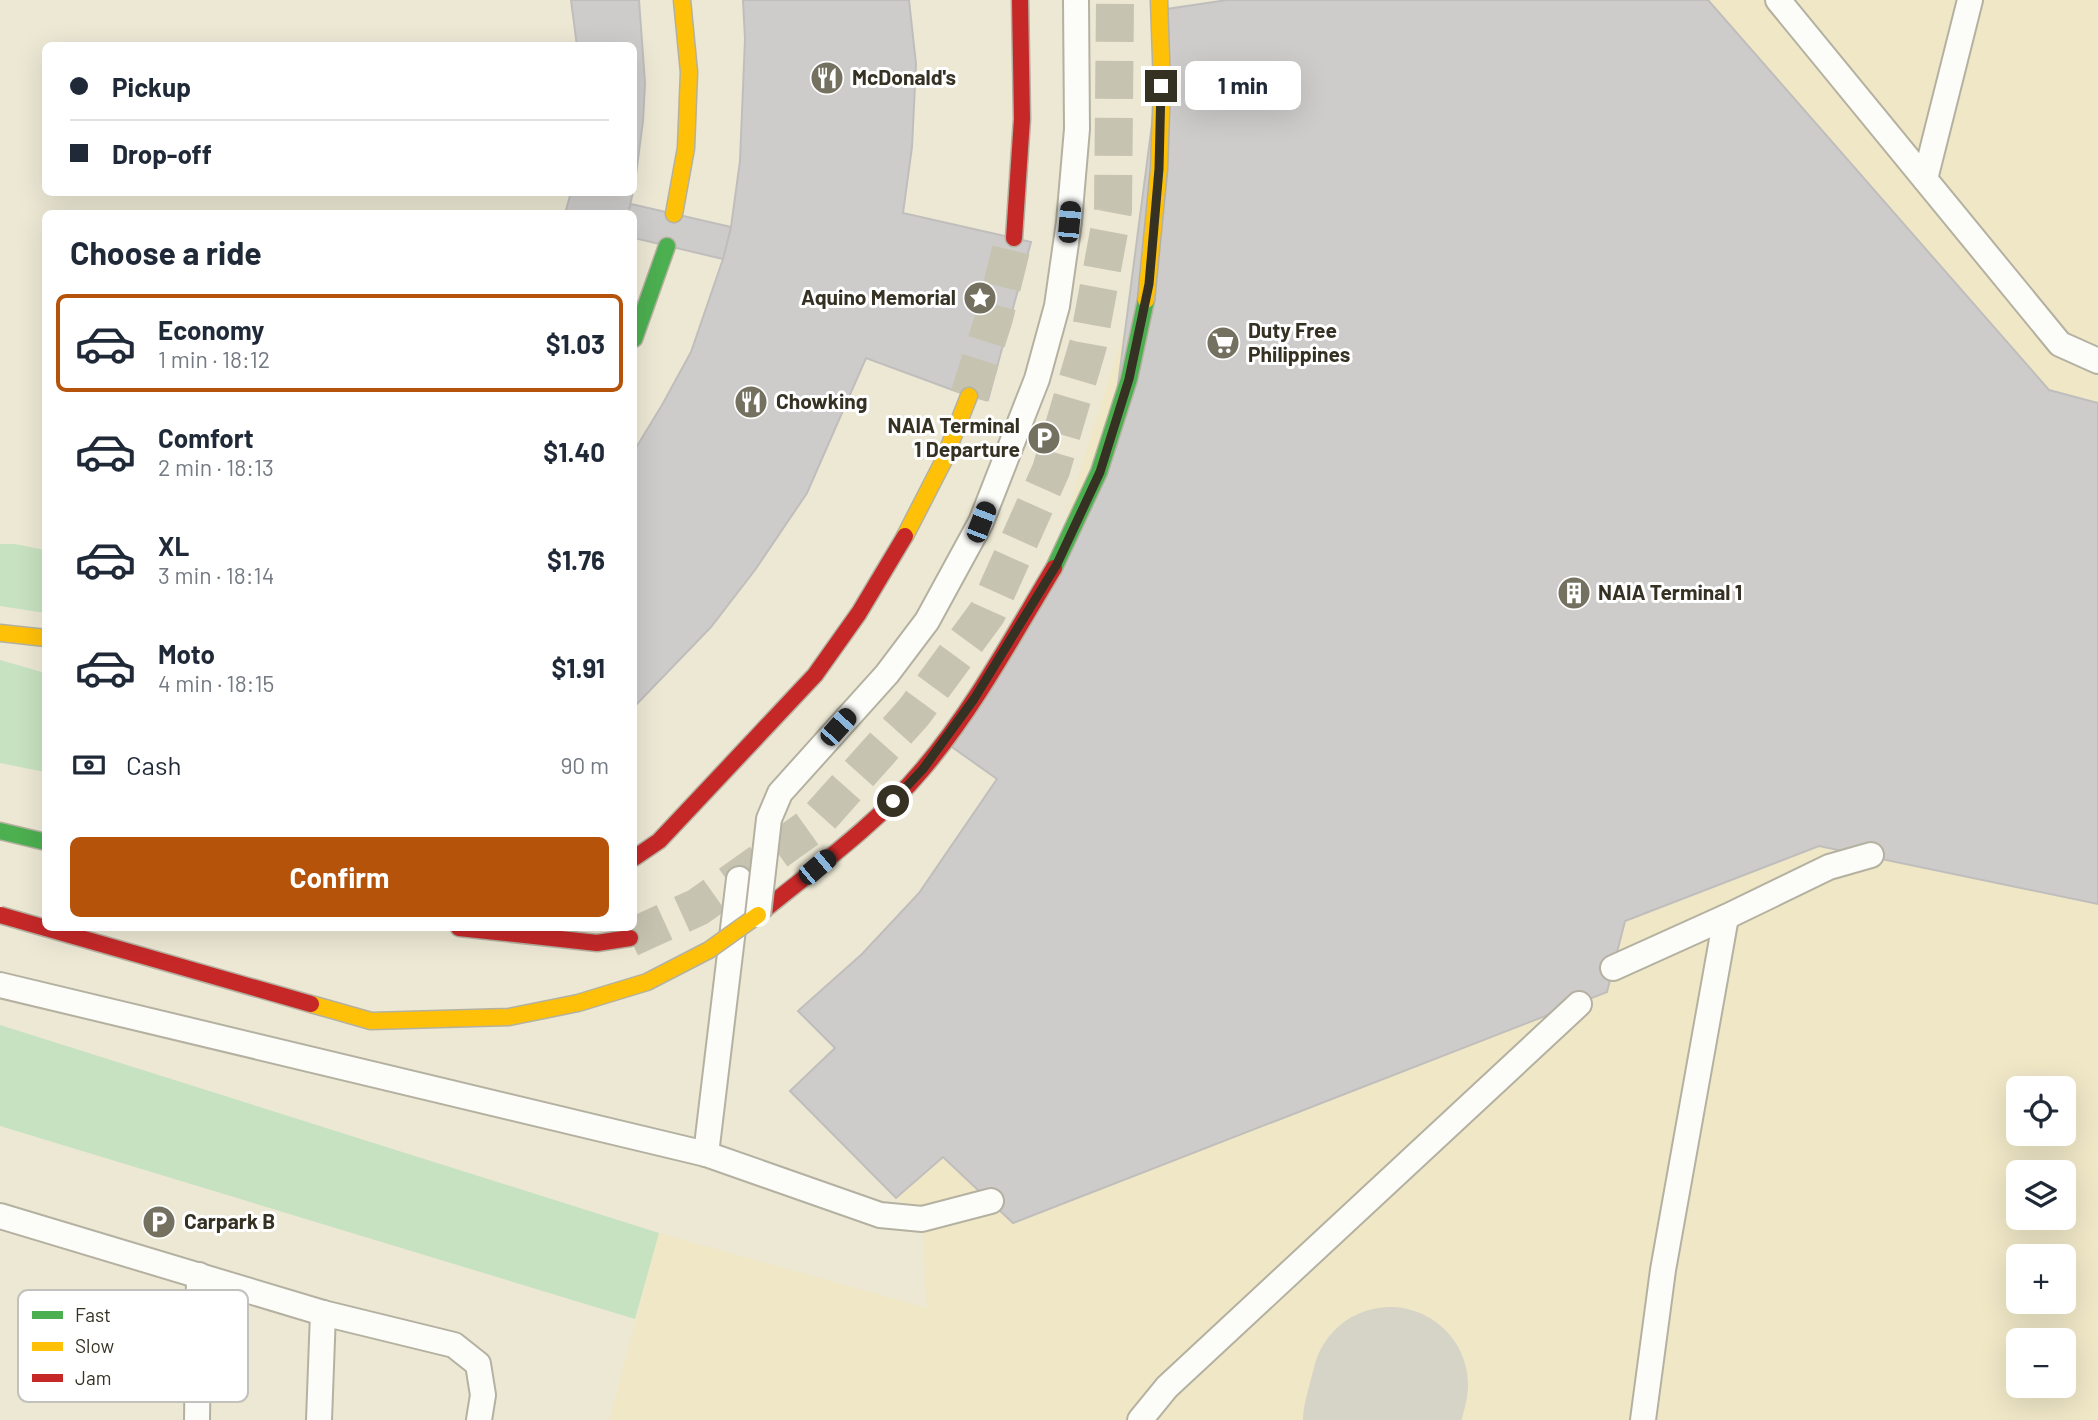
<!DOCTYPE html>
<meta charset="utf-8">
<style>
:root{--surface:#fff;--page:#f6f6f7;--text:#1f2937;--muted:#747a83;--line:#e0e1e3;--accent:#b45309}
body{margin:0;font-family:Barlow,sans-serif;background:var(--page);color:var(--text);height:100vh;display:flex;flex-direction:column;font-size:26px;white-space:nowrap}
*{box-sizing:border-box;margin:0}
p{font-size:23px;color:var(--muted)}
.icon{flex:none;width:38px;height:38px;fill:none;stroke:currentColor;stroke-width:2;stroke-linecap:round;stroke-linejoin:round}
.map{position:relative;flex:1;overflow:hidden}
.panel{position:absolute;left:42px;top:210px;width:595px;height:721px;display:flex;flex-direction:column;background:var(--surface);border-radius:10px;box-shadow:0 7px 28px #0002}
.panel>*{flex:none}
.hud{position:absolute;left:42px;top:42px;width:595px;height:154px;border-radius:10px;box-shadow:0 7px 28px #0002;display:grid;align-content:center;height:154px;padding:0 28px;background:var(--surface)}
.buttons{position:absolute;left:2006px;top:1076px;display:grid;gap:14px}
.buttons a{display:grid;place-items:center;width:70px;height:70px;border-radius:10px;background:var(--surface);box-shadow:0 7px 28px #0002;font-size:35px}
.end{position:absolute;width:32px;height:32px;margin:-16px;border:9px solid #353123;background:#fff;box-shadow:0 0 0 4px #fff}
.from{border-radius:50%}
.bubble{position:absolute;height:49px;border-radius:10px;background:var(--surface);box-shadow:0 7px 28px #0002;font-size:23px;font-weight:700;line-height:49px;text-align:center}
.car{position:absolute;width:21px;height:42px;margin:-21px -10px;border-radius:9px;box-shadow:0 0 5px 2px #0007;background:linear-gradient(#222 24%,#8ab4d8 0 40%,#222 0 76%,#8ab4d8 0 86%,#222 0)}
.hud b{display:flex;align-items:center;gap:24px;height:66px;font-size:26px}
.hud b+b{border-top:2px solid var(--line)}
.hud i{width:18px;height:18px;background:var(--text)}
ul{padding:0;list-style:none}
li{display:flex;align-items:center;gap:21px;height:98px;margin:0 14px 10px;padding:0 14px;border:4px solid transparent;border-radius:10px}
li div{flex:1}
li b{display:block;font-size:26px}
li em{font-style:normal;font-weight:700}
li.on{border-color:var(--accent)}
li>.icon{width:63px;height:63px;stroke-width:1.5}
h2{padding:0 28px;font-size:32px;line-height:84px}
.pay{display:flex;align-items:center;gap:18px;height:77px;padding:0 28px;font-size:26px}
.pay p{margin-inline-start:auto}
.action{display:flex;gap:14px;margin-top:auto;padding:14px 28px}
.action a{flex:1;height:80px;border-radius:10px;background:var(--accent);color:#fff;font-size:28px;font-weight:700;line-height:80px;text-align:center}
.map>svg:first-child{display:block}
.built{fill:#efe7c6;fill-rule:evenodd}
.green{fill:#c7e2c0}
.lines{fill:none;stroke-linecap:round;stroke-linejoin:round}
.taxiway{stroke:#d6d4c7;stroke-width:156}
.building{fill:#ceccca;stroke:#c0bebc;stroke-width:2}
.secondary-tunnel{stroke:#c7c3b1;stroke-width:38;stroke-dasharray:38 19;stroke-linecap:butt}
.lane-casing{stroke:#b4b1a1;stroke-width:28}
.fast-casing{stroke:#b4b1a1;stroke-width:19}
.slow-casing{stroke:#b4b1a1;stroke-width:19}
.jam-casing{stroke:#b4b1a1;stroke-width:19}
.lane{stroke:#fcfcf9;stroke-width:24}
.fast{stroke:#4caf50;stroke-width:16}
.slow{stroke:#ffc107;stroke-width:16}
.jam{stroke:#c62828;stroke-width:16}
.lane-bridge-casing{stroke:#b4b1a1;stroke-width:28;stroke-linecap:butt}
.slow-bridge-casing{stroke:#b4b1a1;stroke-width:19;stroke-linecap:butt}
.jam-bridge-casing{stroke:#b4b1a1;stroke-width:19;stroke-linecap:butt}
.lane-bridge{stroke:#fcfcf9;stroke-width:24}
.slow-bridge{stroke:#ffc107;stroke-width:16}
.jam-bridge{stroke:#c62828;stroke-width:16}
.route{stroke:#353123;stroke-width:9}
.labels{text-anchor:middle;stroke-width:6;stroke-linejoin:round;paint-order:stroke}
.poi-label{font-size:21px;font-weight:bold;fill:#353123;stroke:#fff;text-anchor:start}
.key{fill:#fff;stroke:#c2c1bd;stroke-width:2}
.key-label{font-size:19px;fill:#353123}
</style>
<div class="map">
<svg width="2098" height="1420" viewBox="0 0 2098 1420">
<rect width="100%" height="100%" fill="#ece8d4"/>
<!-- built -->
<path class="built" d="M 1227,0 L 2098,0 L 2098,1420 L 609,1420 L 659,1233 L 927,1308 L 922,1219 L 896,1198 L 790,1091 L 835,1048 L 798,1011 L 862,955 L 919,893 L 997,779 L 1031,630 ZM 2018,1088 L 2063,1088 L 2063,1134 L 2018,1134 ZM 2018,1172 L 2063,1172 L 2063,1218 L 2018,1218 ZM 2018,1256 L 2063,1256 L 2063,1302 L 2018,1302 ZM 2018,1340 L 2063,1340 L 2063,1386 L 2018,1386 Z"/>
<!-- green -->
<g class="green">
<polygon points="0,544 15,544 45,550 45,613 0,606"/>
<polygon points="0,660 45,673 45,772 0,763"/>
<polygon points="0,1025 659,1233 635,1319 0,1126"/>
</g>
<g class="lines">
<!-- taxiway -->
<polyline class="taxiway" points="1381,1420 1390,1385"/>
</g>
<!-- building -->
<g class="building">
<polygon points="571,0 639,0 645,83 643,121 634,190 634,46 577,46"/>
<polygon points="743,0 909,0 916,64 912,147 903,213 1031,242 988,400 969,396 866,358 807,493 755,570 711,627 634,707 634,451 662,405 691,352 723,259 731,227 740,161 745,39"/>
<polygon points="1708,0 2049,390 2098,403 2098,904 1819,846 1625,921 1607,992 1013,1223 943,1157 896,1198 790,1091 835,1048 798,1011 862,954 919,893 997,779 952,747 1106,477 1167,9 1227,0"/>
<polygon points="571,192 633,192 628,214 565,214"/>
<polygon points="631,204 731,227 723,259 634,238 634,214 628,214"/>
</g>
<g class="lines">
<!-- secondary-tunnel -->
<g class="secondary-tunnel">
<polyline points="969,396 994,318 1014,238"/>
<polyline points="630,938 698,907 813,825 914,712 987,613 1051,470 1088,345 1113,210 1115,0"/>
</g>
<defs>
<g id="lane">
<polyline points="1778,0 2060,344 2098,361"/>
<polyline points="1925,179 1970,0"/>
<polyline points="1613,968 1726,917 1829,867 1871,855"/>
<polyline points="0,985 706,1154 880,1215 922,1219 991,1201"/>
<polyline points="706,1154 739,879"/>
<polyline points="0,1216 323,1313 454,1345 478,1364 483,1395 479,1420"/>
<polyline points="197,1420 199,1275"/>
<polyline points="319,1420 323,1313"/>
<polyline points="1140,1420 1167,1387 1579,1004"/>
<polyline points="1643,1420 1663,1270 1726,917"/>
</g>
<g id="fast">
<polyline points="634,339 667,246"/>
<polyline points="1054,568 1099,472 1129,379 1146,300"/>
<polyline points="0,831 46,842"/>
</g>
<g id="slow">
<polyline points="674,214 686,148 689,72 682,0"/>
<polyline points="1146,300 1159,169 1162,86 1159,0"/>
<polyline points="905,536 943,462 969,396"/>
<polyline points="0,633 46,638"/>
</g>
<g id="jam">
<polyline points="1014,238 1022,119 1020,0"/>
<polyline points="634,858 659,841 815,675 859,613 905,536"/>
<path d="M 758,915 C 814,869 875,826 922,770 C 974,709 1013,636 1054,568"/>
<polyline points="459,928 597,943 630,938"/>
</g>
</defs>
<!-- lane casing -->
<use href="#lane" class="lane-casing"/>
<!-- fast casing -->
<use href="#fast" class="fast-casing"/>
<!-- slow casing -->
<use href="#slow" class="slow-casing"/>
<!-- jam casing -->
<use href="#jam" class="jam-casing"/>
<!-- lane -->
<use href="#lane" class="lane"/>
<!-- fast -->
<use href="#fast" class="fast"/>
<!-- slow -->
<use href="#slow" class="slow"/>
<!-- jam -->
<use href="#jam" class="jam"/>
<defs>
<polyline id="lane-bridge" points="758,915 769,819 780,793 887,674 927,621 981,522 1037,379 1057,306 1069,222 1077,129 1076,0"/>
<polyline id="slow-bridge" points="311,1004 371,1021 509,1017 578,1003 647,982 709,950 758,915"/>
<polyline id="jam-bridge" points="0,915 311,1004"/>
</defs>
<!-- lane-bridge casing -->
<use href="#lane-bridge" class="lane-bridge-casing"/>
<!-- slow-bridge casing -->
<use href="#slow-bridge" class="slow-bridge-casing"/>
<!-- jam-bridge casing -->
<use href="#jam-bridge" class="jam-bridge-casing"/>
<!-- lane-bridge -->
<use href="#lane-bridge" class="lane-bridge"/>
<!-- slow-bridge -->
<use href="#slow-bridge" class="slow-bridge"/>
<!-- jam-bridge -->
<use href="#jam-bridge" class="jam-bridge"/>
</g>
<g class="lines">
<!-- route -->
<polyline class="route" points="893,801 923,769 974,699 1057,564 1100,472 1129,379 1149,284 1159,169 1161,86"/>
</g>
<!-- icons -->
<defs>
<symbol id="restaurant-disc" viewBox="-11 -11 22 22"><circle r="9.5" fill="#757161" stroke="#fff"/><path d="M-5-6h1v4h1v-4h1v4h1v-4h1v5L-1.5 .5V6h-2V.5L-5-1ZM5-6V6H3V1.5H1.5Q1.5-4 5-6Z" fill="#fff"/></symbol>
<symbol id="sight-disc" viewBox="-11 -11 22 22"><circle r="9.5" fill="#757161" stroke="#fff"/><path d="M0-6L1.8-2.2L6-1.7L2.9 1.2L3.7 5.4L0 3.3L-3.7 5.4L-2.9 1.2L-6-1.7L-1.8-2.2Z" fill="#fff"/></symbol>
<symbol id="supermarket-disc" viewBox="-11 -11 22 22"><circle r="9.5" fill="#757161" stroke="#fff"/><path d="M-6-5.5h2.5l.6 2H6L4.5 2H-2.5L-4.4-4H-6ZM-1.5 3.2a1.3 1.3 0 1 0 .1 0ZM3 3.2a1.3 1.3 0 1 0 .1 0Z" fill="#fff"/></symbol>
<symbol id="parking-disc" viewBox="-11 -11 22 22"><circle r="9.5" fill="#757161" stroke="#fff"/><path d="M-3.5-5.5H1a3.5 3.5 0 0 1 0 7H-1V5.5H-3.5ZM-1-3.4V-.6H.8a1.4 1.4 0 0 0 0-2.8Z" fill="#fff"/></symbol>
<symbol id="building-disc" viewBox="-11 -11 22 22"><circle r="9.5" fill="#757161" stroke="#fff"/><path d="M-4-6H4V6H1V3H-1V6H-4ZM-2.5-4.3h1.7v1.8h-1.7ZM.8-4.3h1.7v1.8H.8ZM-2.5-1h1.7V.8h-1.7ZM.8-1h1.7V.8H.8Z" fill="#fff"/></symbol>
</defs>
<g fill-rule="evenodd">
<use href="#restaurant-disc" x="808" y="59" width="38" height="38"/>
<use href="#sight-disc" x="961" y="279" width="38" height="38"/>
<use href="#supermarket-disc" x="1204" y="324" width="38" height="38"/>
<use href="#restaurant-disc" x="732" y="383" width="38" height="38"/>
<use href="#parking-disc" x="1025" y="419" width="38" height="38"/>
<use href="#building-disc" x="1555" y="574" width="38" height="38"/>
<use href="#parking-disc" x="140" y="1203" width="38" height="38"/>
</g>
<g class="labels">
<!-- poi labels -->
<g class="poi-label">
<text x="852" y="85">McDonald's</text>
<text x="956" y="305" text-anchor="end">Aquino Memorial</text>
<text x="1248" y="338">Duty Free<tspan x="1248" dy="24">Philippines</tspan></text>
<text x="776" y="409">Chowking</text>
<text x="1020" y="433" text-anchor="end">NAIA Terminal<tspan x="1020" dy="24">1 Departure</tspan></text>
<text x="1598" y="600">NAIA Terminal 1</text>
<text x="184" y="1229">Carpark B</text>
</g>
</g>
<!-- legend -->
<rect x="18" y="1290" width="230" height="112" rx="10" class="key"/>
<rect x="32" y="1311" width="31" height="8" fill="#4caf50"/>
<rect x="32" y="1342" width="31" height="9" fill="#ffc107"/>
<rect x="32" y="1374" width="31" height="8" fill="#c62828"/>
<g class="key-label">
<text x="75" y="1322">Fast</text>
<text x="75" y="1353">Slow</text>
<text x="75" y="1385">Jam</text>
</g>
</svg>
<div class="buttons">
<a><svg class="icon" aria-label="locate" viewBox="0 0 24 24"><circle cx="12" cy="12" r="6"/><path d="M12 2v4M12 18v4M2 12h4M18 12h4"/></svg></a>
<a><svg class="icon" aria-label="layers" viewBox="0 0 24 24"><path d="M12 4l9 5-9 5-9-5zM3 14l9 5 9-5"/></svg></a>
<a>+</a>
<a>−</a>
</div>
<i class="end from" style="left:893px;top:801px"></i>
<i class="end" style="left:1161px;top:86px"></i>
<div class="bubble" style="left:1185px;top:61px;width:116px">1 min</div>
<i class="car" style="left:1069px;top:222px;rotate:5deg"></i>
<i class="car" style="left:981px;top:522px;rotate:21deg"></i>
<i class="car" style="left:838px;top:727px;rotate:42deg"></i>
<i class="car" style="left:817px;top:867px;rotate:50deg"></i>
<div class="hud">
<b><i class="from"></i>Pickup</b>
<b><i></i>Drop-off</b>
</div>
<section class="panel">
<h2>Choose a ride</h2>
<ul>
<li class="on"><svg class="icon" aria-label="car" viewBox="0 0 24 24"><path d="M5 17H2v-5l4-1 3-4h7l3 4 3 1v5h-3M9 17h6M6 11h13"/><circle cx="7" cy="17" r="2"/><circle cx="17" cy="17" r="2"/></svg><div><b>Economy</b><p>1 min · 18:12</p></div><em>$1.03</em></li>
<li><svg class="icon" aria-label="car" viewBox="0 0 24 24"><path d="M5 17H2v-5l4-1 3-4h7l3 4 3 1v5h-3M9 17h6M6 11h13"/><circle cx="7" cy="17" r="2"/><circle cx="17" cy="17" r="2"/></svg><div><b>Comfort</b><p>2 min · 18:13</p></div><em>$1.40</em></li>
<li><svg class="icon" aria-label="car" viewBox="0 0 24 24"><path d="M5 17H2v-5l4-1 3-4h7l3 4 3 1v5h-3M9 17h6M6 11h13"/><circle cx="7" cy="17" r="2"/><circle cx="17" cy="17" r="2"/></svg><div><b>XL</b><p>3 min · 18:14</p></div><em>$1.76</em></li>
<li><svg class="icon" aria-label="car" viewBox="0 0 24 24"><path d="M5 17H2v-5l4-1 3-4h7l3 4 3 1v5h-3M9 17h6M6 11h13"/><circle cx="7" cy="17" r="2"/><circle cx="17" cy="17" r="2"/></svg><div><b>Moto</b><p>4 min · 18:15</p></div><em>$1.91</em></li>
</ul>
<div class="pay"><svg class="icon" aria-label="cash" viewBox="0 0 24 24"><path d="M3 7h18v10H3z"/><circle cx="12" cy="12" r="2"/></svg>Cash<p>90 m</p></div>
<div class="action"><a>Confirm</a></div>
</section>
</div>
